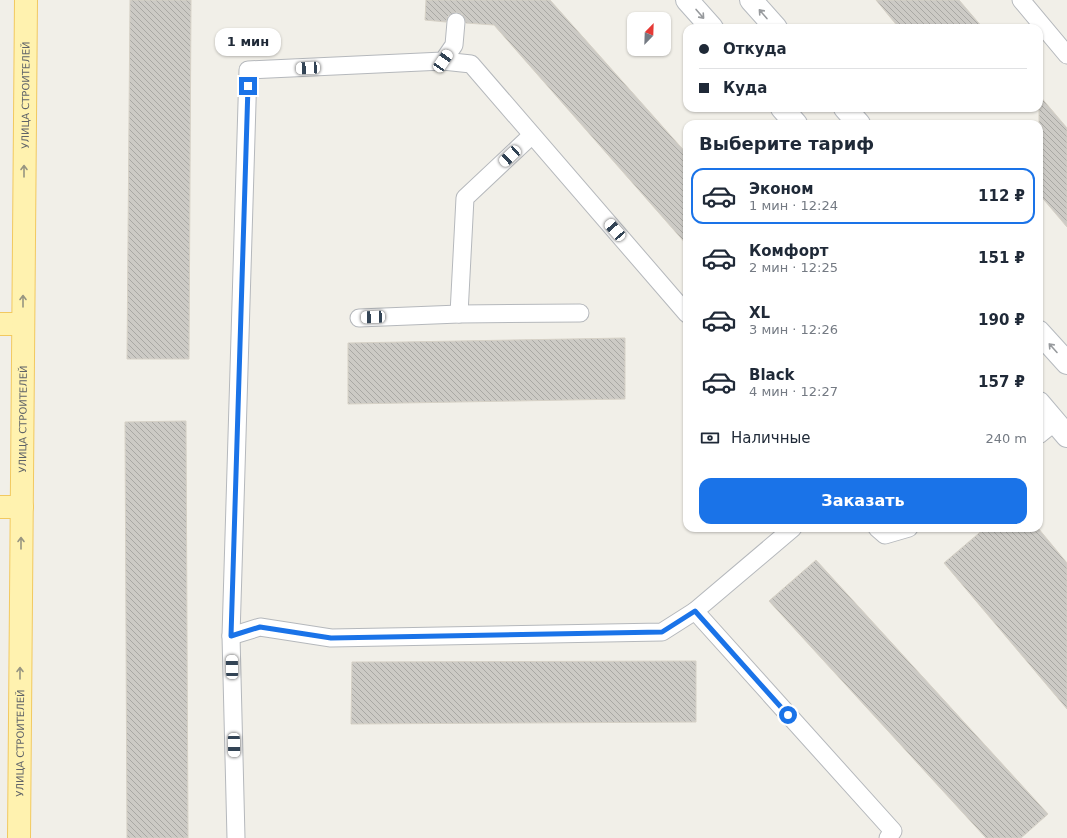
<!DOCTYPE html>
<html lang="ru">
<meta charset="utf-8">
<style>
:root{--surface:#fff;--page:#f2f2f3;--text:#1f2937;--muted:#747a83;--line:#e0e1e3;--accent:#1a73e8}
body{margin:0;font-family:"DejaVu Sans",sans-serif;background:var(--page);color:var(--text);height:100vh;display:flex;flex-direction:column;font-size:15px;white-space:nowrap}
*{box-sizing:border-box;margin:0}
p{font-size:13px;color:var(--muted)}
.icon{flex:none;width:22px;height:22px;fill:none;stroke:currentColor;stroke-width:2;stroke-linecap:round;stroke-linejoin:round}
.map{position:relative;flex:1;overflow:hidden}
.sheet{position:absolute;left:683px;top:120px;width:360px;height:412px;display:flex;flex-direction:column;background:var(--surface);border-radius:12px;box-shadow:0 1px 3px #0004}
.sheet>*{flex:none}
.top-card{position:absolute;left:683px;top:24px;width:360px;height:88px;border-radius:12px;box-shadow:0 1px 3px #0004;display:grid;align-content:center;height:88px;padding:0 16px;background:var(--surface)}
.needle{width:26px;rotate:23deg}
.controls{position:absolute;left:627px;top:12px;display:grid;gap:8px}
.controls a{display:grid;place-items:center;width:44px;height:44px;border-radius:8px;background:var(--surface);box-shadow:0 1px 3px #0004;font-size:20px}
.end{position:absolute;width:18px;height:18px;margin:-9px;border:5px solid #1a73e8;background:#fff;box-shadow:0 0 0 2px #fff}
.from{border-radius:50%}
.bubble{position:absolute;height:28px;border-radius:12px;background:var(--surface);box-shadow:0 1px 3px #0004;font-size:13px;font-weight:800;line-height:28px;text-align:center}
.car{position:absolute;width:12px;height:24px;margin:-12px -6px;border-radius:5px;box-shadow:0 0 3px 1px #0007;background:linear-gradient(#fff 24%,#345 0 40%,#fff 0 76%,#345 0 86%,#fff 0)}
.top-card b{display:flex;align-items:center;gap:14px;height:38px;font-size:15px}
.top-card b+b{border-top:1px solid var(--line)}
.top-card i{width:10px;height:10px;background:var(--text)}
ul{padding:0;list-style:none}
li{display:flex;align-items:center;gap:12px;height:56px;margin:0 8px 6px;padding:0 8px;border:2px solid transparent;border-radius:12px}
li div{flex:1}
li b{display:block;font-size:15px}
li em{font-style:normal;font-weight:800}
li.on{border-color:var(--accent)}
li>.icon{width:36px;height:36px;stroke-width:1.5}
h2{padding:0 16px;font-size:18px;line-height:48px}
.pay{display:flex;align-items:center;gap:10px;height:44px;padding:0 16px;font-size:15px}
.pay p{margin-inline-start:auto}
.primary-button{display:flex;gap:8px;margin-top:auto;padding:8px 16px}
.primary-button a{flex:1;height:46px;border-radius:12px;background:var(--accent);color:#fff;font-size:16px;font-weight:800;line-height:46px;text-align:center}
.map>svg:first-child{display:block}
.building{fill:url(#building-back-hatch);stroke:#d6d1c6}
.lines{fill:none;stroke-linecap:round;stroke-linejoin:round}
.lane-casing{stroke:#b5b8bc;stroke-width:19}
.secondary-casing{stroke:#b6babf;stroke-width:24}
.primary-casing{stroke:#f2c960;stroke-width:24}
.lane{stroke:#fff;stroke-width:17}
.secondary{stroke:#fff;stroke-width:22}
.primary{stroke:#fff2af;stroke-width:22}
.oneway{stroke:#979a9d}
.oneway2{stroke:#979581}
.route{stroke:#1a73e8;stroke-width:5}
.labels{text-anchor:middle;stroke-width:3.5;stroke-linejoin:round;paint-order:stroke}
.street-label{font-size:10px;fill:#5f6368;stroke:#fff}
</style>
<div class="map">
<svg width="1067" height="838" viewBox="0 0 1067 838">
<defs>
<pattern id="building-back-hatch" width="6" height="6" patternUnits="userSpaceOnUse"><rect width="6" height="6" fill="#cccac5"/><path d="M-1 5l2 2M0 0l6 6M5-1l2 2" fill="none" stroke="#a9a8a4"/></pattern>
</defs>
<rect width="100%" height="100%" fill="#f1efe8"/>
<!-- building -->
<g class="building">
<polygon points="130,0 191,0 189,359 127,359"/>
<polygon points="426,0 550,0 687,154 687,245 494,25 466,23 462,14 456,12 448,16 446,22 425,20"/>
<polygon points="876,0 959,0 983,28 899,28"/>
<polygon points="1039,95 1067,128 1067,227 1039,194"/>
<polygon points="625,338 625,399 348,404 348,343"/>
<polygon points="186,421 188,838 127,838 125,422"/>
<polygon points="985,528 1038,528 1067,563 1067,709 944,563"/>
<polygon points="816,560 1048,814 1021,838 986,838 769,601"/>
<polygon points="696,661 696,722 351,724 352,662"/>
</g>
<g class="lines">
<defs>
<g id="lane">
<polyline points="1021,0 1067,55"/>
<polyline points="443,61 471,64 687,314"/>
<polyline points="532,135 465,198 459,314 580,313"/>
<polyline points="359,318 459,314"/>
<polyline points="1039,435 1055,422"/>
<polyline points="793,528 695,611 893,831 888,838"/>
<polyline points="877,528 885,535 909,528"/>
<polyline points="231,636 260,627 331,638 662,632 695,611"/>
<polyline points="236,838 231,636 248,70 443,61 454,45 456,22"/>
</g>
<g id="secondary">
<polyline points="687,0 712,28"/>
<polyline points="751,0 776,28"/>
<polyline points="782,108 796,124"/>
<polyline points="845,108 859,124"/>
<polyline points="1039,332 1067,363"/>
<polyline points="1039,403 1067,436"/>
</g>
<g id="primary">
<polyline points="0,324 23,324"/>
<polyline points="0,507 22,507"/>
<path id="s1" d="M 19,838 L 26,0"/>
</g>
</defs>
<!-- lane casing -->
<use href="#lane" class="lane-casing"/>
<!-- secondary casing -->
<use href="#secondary" class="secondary-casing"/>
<!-- primary casing -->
<use href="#primary" class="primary-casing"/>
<!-- lane -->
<use href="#lane" class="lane"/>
<!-- secondary -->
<use href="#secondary" class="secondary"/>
<!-- primary -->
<use href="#primary" class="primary"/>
</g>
<!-- one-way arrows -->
<defs><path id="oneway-shaft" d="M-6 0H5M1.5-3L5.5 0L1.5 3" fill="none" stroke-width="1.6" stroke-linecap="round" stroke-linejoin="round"/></defs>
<g class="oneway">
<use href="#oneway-shaft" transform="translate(700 14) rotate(49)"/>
<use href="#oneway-shaft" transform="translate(763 14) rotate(-131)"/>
<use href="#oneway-shaft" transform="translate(1053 348) rotate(-132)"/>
</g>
<g class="oneway2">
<use href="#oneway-shaft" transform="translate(24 171) rotate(-90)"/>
<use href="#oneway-shaft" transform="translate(23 301) rotate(-90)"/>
<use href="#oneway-shaft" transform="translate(21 543) rotate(-90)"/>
<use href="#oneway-shaft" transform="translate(20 673) rotate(-90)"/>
</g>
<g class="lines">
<!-- route -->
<polyline class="route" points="248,86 231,636 260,627 331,638 662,632 695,611 788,715"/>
</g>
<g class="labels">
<!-- street labels -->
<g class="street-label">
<text dy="4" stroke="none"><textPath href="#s1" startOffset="743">УЛИЦА СТРОИТЕЛЕЙ</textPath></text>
<text dy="4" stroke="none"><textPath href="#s1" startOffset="419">УЛИЦА СТРОИТЕЛЕЙ</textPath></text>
<text dy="4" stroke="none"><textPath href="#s1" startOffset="95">УЛИЦА СТРОИТЕЛЕЙ</textPath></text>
</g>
</g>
</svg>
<div class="controls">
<a><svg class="needle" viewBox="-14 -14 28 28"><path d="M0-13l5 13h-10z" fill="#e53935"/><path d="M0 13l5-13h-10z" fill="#747a83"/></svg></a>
</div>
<i class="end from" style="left:788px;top:715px"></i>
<i class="end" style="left:248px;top:86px"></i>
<div class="bubble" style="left:215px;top:28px;width:66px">1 мин</div>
<i class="car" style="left:443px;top:61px;rotate:34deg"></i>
<i class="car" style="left:308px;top:68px;rotate:267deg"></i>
<i class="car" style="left:510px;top:156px;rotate:227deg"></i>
<i class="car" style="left:615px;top:230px;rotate:319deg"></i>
<i class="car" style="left:373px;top:317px;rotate:268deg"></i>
<i class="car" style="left:232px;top:667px;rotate:359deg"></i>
<i class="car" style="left:234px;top:745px;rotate:179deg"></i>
<div class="top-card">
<b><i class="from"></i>Откуда</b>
<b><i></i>Куда</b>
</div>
<section class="sheet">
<h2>Выберите тариф</h2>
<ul>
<li class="on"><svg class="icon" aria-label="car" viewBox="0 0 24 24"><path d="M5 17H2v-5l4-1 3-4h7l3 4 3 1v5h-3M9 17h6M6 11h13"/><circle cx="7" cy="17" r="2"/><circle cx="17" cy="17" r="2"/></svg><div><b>Эконом</b><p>1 мин · 12:24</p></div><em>112 ₽</em></li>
<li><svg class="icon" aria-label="car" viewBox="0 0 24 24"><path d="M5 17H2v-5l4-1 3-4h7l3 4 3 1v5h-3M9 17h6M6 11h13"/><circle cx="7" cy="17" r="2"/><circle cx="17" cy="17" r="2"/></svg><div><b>Комфорт</b><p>2 мин · 12:25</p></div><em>151 ₽</em></li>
<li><svg class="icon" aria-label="car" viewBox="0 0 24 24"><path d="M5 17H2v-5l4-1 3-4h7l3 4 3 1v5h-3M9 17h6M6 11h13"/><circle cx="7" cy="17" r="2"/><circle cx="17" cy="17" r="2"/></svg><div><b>XL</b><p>3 мин · 12:26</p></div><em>190 ₽</em></li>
<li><svg class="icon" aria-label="car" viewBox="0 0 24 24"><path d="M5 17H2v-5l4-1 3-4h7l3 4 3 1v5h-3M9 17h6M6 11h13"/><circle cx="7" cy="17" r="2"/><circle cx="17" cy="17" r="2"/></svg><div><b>Black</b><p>4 мин · 12:27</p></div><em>157 ₽</em></li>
</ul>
<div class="pay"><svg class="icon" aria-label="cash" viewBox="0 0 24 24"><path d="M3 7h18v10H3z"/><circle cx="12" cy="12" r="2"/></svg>Наличные<p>240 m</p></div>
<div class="primary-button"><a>Заказать</a></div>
</section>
</div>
